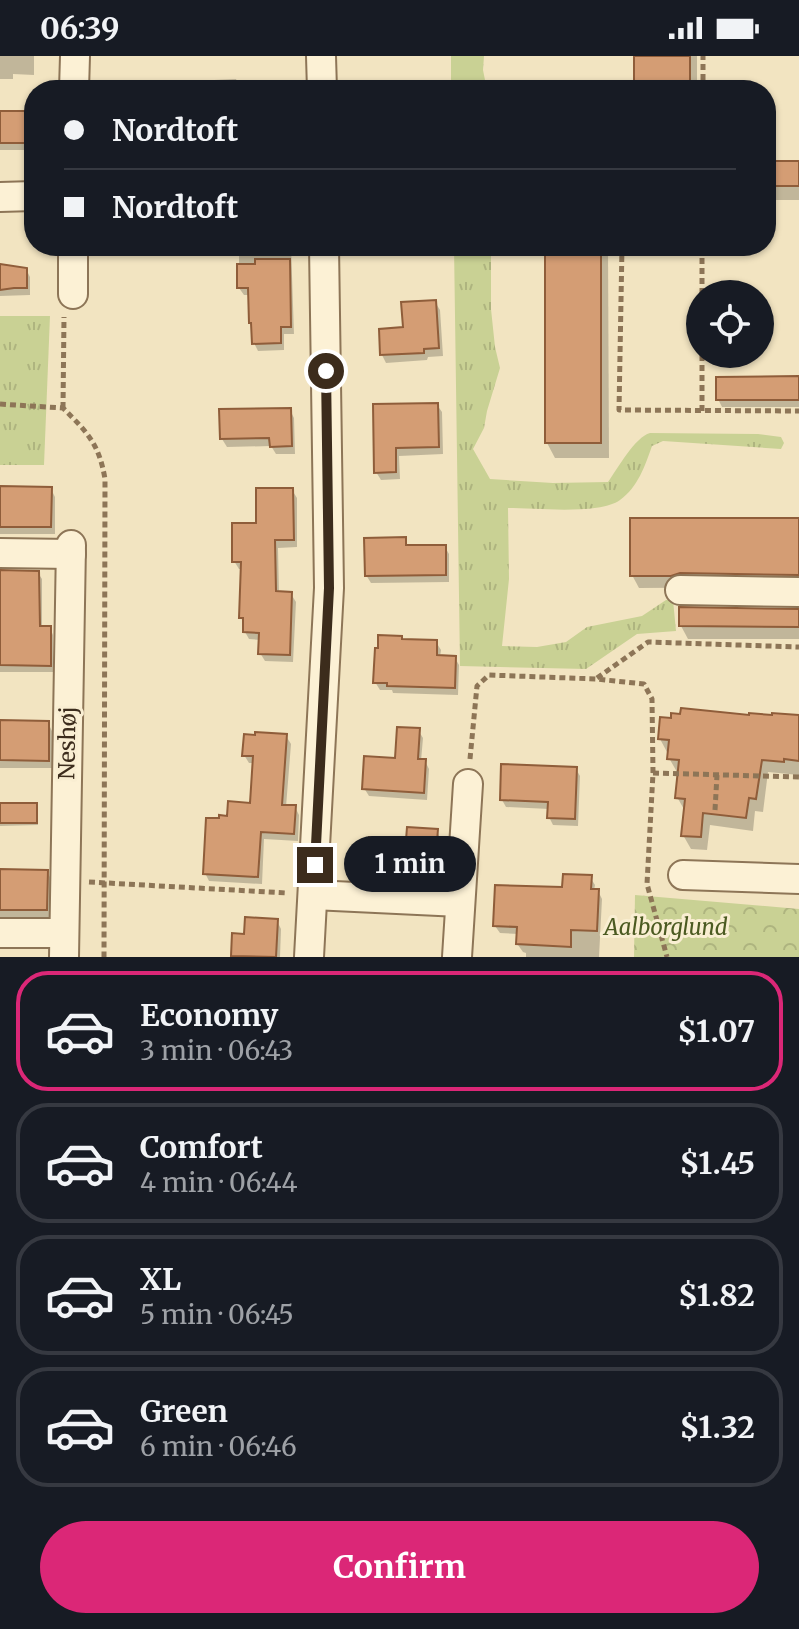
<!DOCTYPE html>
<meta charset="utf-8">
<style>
:root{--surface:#171b24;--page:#242831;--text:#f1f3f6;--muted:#9ea1a6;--line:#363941;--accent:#db2777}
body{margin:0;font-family:Merriweather,serif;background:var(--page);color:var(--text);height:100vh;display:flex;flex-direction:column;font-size:30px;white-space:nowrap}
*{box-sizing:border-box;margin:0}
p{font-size:26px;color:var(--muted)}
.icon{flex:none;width:44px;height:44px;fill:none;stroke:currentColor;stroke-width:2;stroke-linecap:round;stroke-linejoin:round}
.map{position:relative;height:901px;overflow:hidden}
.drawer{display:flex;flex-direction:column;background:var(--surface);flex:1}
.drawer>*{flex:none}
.hud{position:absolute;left:24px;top:24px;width:752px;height:176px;border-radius:32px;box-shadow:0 2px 6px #0004;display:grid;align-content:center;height:176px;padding:0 40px;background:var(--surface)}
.tools{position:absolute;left:686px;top:224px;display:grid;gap:16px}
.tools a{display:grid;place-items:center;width:88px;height:88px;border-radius:50%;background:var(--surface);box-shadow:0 2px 6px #0004;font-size:40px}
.end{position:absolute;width:36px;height:36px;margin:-18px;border:10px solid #3c2c1c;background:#fff;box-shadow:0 0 0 4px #fff}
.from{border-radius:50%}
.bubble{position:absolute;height:56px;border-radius:28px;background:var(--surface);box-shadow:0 2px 6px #0004;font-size:26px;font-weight:700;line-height:56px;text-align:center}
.hud b{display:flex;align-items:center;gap:28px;height:76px;font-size:30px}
.hud b+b{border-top:2px solid var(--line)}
.hud i{width:20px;height:20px;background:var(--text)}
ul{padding:14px 0 0;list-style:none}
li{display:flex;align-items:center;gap:24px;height:120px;margin:0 16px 12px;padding:0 24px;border:4px solid var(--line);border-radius:32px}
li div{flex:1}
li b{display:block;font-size:30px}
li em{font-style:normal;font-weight:700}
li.selected{border-color:var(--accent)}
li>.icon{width:72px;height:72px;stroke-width:1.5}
.cta{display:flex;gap:16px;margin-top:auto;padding:16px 40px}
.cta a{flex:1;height:92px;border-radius:48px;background:var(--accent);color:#fff;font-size:32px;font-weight:700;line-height:92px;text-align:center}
.status{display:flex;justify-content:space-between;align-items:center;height:56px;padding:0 40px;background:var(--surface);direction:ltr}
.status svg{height:22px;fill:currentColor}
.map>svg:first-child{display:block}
.grass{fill:url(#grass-tufts)}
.forest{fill:url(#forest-crowns)}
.shadow{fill:#0003}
.building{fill:#d49d74;stroke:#8f5d3a;stroke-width:2}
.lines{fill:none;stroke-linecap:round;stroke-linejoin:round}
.street-casing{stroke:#8d7557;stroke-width:32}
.path{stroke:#8d7557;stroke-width:5;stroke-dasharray:6 4;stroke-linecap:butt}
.street{stroke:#fcf1d5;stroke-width:28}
.route{stroke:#3c2c1c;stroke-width:10}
.labels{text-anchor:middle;stroke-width:6;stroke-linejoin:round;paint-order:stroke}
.street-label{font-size:22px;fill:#3c2c1c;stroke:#f9eed2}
.park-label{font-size:22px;font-style:italic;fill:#4b5a21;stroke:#f9eed2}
</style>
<div class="status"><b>06:39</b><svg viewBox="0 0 49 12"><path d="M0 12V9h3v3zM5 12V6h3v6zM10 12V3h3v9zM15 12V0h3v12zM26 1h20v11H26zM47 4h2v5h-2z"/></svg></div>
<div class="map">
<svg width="799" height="901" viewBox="0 0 799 901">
<defs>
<pattern id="grass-tufts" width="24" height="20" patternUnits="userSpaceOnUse" patternTransform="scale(2)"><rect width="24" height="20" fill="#c9d194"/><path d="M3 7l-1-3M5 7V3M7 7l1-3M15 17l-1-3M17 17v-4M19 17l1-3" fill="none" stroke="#aeb47f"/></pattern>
<pattern id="forest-crowns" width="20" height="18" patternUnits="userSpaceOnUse" patternTransform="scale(2)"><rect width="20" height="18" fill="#c9d194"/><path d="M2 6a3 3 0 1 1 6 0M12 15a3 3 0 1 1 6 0" fill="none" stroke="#aeb47f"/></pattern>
</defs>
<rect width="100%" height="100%" fill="#f2e4c1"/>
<!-- grass -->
<g class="grass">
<polygon points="451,0 484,0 483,14 487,34 451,34"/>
<path d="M 454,190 L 491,190 L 491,253 L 495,291 L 500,312 L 487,355 L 484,372 L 473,393 L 490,423 L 553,427 L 608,426 C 618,412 635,381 650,377 L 758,378 L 781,381 L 784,387 L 781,393 L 663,385 L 652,390 C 645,410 638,431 620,444 C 599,459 536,452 508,452 L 509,523 L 502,590 L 537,591 L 566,586 L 587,571 L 642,560 L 666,544 L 673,544 L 676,575 L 637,578 L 586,613 L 460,610 Z"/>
<polygon points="0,260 50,260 44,409 0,409"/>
</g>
<!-- forest -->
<polygon class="forest" points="635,839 799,853 799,901 634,901"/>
<!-- shadow -->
<g class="shadow">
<polygon points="0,0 34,0 34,19 13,18 13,23 0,23"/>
<rect x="636" y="0" width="61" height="34"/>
<polygon points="236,23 239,29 264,28 267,34 214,34 214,24"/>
<polygon points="0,57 28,57 32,65 32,94 0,94"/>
<polygon points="766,107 799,109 799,144 766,144"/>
<polygon points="239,190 291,190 294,278 284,278 284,294 258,295 254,287 250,239 244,239 239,232"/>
<polygon points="547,190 608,190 609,402 555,402 547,387"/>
<polygon points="0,210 26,213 30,221 30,239 0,240"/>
<polygon points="435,246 440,254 443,300 428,301 427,304 386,307 382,299 405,273"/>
<polygon points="799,323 799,351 722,351 718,343"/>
<polygon points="437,349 442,356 443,398 399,400 400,423 381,424 376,416 375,350"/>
<polygon points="290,354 294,362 295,398 276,398 271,390 227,391 222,383"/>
<polygon points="0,433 51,433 55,441 55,478 0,478"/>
<polygon points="292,434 297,442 297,491 278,492 279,537 291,538 296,546 293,606 265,605 260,597 261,584 249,583 245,576 245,569 241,562 243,513 239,513 234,505 258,469"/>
<polygon points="799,464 799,531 639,532 632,519"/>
<polygon points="404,483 409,491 445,491 449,498 449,526 371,527 366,519"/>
<polygon points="0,516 38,517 42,523 42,572 50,572 53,579 53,616 0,616"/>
<polygon points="799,555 799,583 688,583 681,570"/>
<polygon points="403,585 436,586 441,594 440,601 455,602 459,609 458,639 393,637 392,634 380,634 375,626"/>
<polygon points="726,659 799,660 799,719 768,716 763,756 755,755 753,775 710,769 707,794 691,793 683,779 685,755 677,741 680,716 677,716 669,702 670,696 667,696 660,683"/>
<polygon points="0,666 48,667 52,675 52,712 0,712"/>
<polygon points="418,674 423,682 421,705 425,705 429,713 427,744 369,740 364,732 397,704"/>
<polygon points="286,680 291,688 286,751 295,751 299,759 298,785 264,783 262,828 209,825 205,817 229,762 252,749 255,707 249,707 244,699 257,681"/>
<polygon points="576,713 580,720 578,770 553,769 549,761 549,753 506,751 502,744"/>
<polygon points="0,749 36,749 37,752 38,769 0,770"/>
<polygon points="436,775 441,783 438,831 373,827 369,820 408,786"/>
<polygon points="0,815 47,816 51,823 51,861 0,861"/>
<polygon points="590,821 595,829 594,835 598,835 602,843 599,901 526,901 526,897 523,896 518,889 519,878 500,877 495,870"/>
<polygon points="277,865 281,873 280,901 234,901 246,880"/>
</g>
<!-- building -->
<g class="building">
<rect x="634" y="0" width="56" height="34"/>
<rect x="0" y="55" width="29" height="32"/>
<rect x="766" y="105" width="33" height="25"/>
<rect x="545" y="190" width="56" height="197"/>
<polygon points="255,203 290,203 291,271 281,271 281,287 252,288 251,267 249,267 248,232 237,232 237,208 255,208"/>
<polygon points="0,208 27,212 27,232 14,232 0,234"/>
<polygon points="436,244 439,292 424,293 424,297 380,299 379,273 403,271 401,246"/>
<polygon points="799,320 799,344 716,344 716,321"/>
<polygon points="438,347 439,391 396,392 396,416 374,417 373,348"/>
<polygon points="291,352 292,390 270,391 269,382 220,383 219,353"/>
<polygon points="0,430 52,431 51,471 0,471"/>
<polygon points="256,432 293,432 294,484 275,484 276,535 292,536 290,599 258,598 259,577 243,576 243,562 239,562 241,506 232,506 232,467 256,467"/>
<polygon points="630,462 799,462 799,519 680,517 671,520 630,520"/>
<polygon points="406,481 406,489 446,489 446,519 365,520 364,482"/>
<polygon points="0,514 39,515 40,570 51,570 51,610 0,609"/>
<polygon points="679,551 799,553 799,571 679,570"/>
<polygon points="378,579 402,580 402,583 437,584 437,599 456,600 455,632 387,630 387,627 373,627 375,592 378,592"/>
<polygon points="681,652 749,659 749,657 772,659 772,657 799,659 799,705 784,703 784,706 762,704 756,743 749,742 746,762 703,757 701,781 681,780 685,743 675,742 679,704 667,703 669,684 658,683 660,661 671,662 671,657 680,658"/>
<polygon points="0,664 49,665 49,705 0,704"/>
<polygon points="397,671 420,672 418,703 426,703 424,737 362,733 364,700 395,702"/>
<polygon points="255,676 287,678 282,749 296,749 294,778 261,776 258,821 203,818 206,762 219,762 219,759 227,760 228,745 250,747 253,700 242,700 244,678 255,679"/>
<polygon points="501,708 577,711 575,763 547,762 548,746 500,744"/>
<rect x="0" y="747" width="37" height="20"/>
<polygon points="407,771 438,773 434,824 366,820 369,781 406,784"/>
<polygon points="0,813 48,814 47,854 0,854"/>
<polygon points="563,818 592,819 591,833 599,833 597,875 571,874 571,891 516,888 517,871 493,870 495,829 562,831"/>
<polygon points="245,861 278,863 276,901 231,900 232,877 244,878"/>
</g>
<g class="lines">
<defs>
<g id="street">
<polyline points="321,0 322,34"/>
<polyline points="74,34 75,0"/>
<polyline points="0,141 34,140"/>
<polyline points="73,238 73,190"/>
<polyline points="0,497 71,498"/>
<polyline points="680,534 799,536"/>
<polyline points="683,819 799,823"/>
<polyline points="313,839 460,846"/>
<polyline points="0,877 64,877"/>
<polyline points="64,901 71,489"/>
<polyline points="309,901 329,532 324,190"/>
<polyline points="457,901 468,728"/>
</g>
</defs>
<!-- street casing -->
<use href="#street" class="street-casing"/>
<!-- path -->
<g class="path">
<polyline points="703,34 703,0"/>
<polyline points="622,190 619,354 799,355"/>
<polyline points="702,238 702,190"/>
<path d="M 0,348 L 63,352 C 88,377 99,388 105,423 L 104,901"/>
<polyline points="63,352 64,261"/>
<polyline points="702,355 702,298"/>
<polyline points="597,622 648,586 799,591"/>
<polyline points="470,703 477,630 489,619 596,623 644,628 652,643 653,717 647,828 667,901"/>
<polyline points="653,717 799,721"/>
<polyline points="715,754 717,719"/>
<polyline points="89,826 287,837"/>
</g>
<!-- street -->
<use href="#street" class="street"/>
</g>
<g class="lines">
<!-- route -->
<polyline class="route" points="315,809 329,532 326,315"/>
</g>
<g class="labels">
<!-- street labels -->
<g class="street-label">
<text transform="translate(67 687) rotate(-89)" y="8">Neshøj</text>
</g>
<!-- park labels -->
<g class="park-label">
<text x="666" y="879">Aalborglund</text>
</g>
</g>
</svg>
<div class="tools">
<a><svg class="icon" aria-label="locate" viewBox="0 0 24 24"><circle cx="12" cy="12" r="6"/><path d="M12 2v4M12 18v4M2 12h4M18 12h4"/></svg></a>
</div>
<i class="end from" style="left:326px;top:315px"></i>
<i class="end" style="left:315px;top:809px"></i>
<div class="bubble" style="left:344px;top:780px;width:132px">1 min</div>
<div class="hud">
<b><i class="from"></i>Nordtoft</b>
<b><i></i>Nordtoft</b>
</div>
</div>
<section class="drawer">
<ul>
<li class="selected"><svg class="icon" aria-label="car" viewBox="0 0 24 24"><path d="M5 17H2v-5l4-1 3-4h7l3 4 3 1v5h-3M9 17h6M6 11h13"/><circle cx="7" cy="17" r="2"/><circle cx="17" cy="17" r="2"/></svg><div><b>Economy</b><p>3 min · 06:43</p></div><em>$1.07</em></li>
<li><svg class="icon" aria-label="car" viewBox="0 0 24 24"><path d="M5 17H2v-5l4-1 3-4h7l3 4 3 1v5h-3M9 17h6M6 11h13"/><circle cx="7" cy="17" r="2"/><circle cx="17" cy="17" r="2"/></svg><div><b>Comfort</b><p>4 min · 06:44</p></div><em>$1.45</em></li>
<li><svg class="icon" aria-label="car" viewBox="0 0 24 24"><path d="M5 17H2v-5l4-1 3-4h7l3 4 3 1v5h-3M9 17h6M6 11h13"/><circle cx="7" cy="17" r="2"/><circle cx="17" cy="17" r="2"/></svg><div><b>XL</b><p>5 min · 06:45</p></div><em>$1.82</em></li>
<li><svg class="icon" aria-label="car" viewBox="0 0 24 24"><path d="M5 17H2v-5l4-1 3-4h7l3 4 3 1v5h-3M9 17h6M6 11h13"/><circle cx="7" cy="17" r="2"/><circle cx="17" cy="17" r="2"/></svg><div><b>Green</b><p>6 min · 06:46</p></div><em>$1.32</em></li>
</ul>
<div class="cta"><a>Confirm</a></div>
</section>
